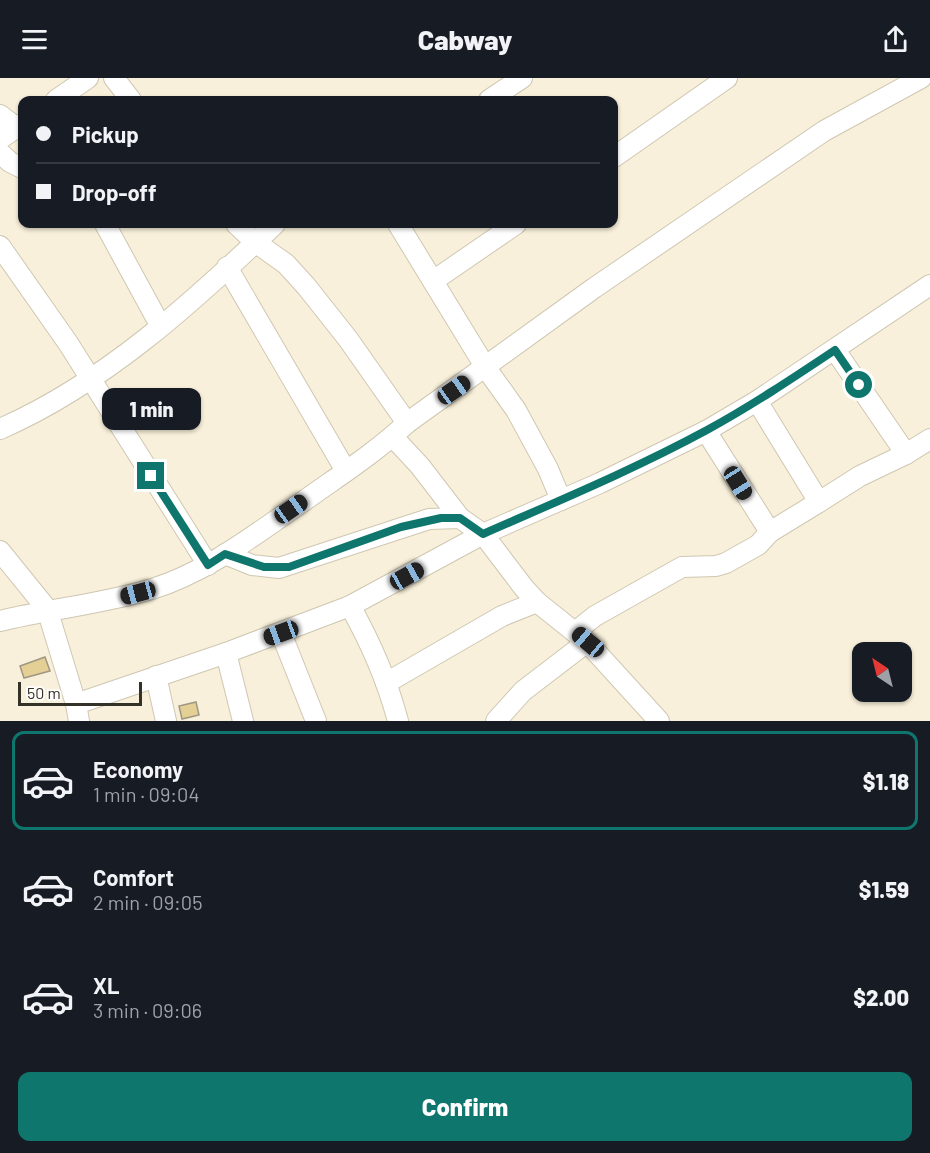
<!DOCTYPE html>
<meta charset="utf-8">
<style>
:root{--surface:#171b24;--page:#20242c;--text:#f1f3f6;--muted:#9ea1a6;--line:#363941;--accent:#0f766e}
body{margin:0;font-family:Barlow,sans-serif;background:var(--page);color:var(--text);height:100vh;display:flex;flex-direction:column;font-size:22px;white-space:nowrap}
*{box-sizing:border-box;margin:0}
p{font-size:20px;color:var(--muted)}
.icon{flex:none;width:33px;height:33px;fill:none;stroke:currentColor;stroke-width:2;stroke-linecap:round;stroke-linejoin:round}
.map{position:relative;height:643px;overflow:hidden}
.sheet{display:flex;flex-direction:column;background:var(--surface);flex:1}
.sheet>*{flex:none}
.guide{position:absolute;left:18px;top:18px;width:600px;height:132px;border-radius:12px;box-shadow:0 2px 4px #0004;display:grid;align-content:center;height:132px;padding:0 18px;background:var(--surface)}
.needle{width:39px;rotate:325deg}
.fabs{position:absolute;left:852px;top:564px;display:grid;gap:12px}
.fabs a{display:grid;place-items:center;width:60px;height:60px;border-radius:12px;background:var(--surface);box-shadow:0 2px 4px #0004;font-size:30px}
.scale{position:absolute;left:18px;bottom:15px;width:124px;box-sizing:border-box;padding-left:6px;border:3px solid #343129;border-top:0;font-size:16px;line-height:21px;white-space:nowrap;color:#343129;-webkit-text-stroke:4px #fffdf9;paint-order:stroke}
.end{position:absolute;width:27px;height:27px;margin:-14px;border:8px solid #0f766e;background:#fff;box-shadow:0 0 0 3px #fff}
.from{border-radius:50%}
.bubble{position:absolute;height:42px;border-radius:12px;background:var(--surface);box-shadow:0 2px 4px #0004;font-size:20px;font-weight:800;line-height:42px;text-align:center}
.car{position:absolute;width:18px;height:36px;margin:-18px -9px;border-radius:8px;box-shadow:0 0 4px 2px #0007;background:linear-gradient(#222 24%,#8ab4d8 0 40%,#222 0 76%,#8ab4d8 0 86%,#222 0)}
.guide b{display:flex;align-items:center;gap:21px;height:57px;font-size:22px}
.guide b+b{border-top:2px solid var(--line)}
.guide i{width:15px;height:15px;background:var(--text)}
ul{padding:10px 0 0;list-style:none}
li{display:flex;align-items:center;gap:18px;height:99px;margin:0 12px 9px;padding:0 6px;border:3px solid transparent;border-radius:12px}
li div{flex:1}
li b{display:block;font-size:22px}
li em{font-style:normal;font-weight:800}
li.active{border-color:var(--accent)}
li>.icon{width:54px;height:54px;stroke-width:1.5}
.cta{display:flex;gap:12px;margin-top:auto;padding:12px 18px}
.cta a{flex:1;height:69px;border-radius:12px;background:var(--accent);color:#fff;font-size:24px;font-weight:800;line-height:69px;text-align:center}
header{display:flex;justify-content:space-between;align-items:center;height:78px;padding:0 18px;background:var(--surface);font-size:27px;font-weight:800}
.map>svg:first-child{display:block}
.building{fill:#e4cf94;stroke:#9e9783;stroke-width:1.5}
.lines{fill:none;stroke-linecap:round;stroke-linejoin:round}
.street-casing{stroke:#cfc7b2;stroke-width:22}
.street{stroke:#fff;stroke-width:20}
.route{stroke:#0f766e;stroke-width:8}
</style>
<header><svg class="icon" aria-label="menu" viewBox="0 0 24 24"><path d="M4 6h16M4 12h16M4 18h16"/></svg>Cabway<svg class="icon" aria-label="share" viewBox="0 0 24 24"><path d="M12 15V3M7 8l5-5 5 5M5 13v7h14v-7"/></svg></header>
<div class="map">
<svg width="930" height="643" viewBox="0 0 930 643">
<rect width="100%" height="100%" fill="#f8f0da"/>
<!-- building -->
<g class="building">
<polygon points="45,579 50,593 24,600 20,588"/>
<polygon points="196,624 199,637 182,641 179,628"/>
</g>
<g class="lines">
<defs>
<g id="street">
<polyline points="114,0 131,22"/>
<polyline points="56,22 88,0"/>
<polyline points="489,22 522,0"/>
<polyline points="0,37 17,50"/>
<polyline points="0,61 22,46"/>
<polyline points="0,75 10,84 22,90"/>
<polyline points="614,79 727,0"/>
<polyline points="105,146 160,247"/>
<polyline points="236,146 255,164 286,186 306,208 348,261 407,345"/>
<polyline points="398,146 486,290 516,332 548,391 561,422"/>
<polyline points="0,168 68,265 208,487"/>
<polyline points="227,189 346,393"/>
<polyline points="433,203 516,146"/>
<polyline points="835,272 906,376"/>
<path d="M 0,351 C 105,305 193,224 275,146"/>
<polyline points="706,353 770,454 819,424 757,323"/>
<polyline points="393,359 420,388 460,440"/>
<polyline points="819,424 860,398 906,376 930,361"/>
<polyline points="0,473 47,531 76,626 79,643"/>
<polyline points="225,476 252,487 279,490 429,441 460,440 483,456 524,510 537,524 587,564 659,643"/>
<path d="M 350,528 C 371,565 387,602 398,643"/>
<path d="M 0,543 C 50,531 102,526 152,511 C 207,494 254,457 301,425 C 337,399 374,376 407,345 L 594,210 L 824,53 L 921,0"/>
<polyline points="575,554 595,538 682,489 716,488 726,485 758,467 770,454"/>
<polyline points="281,555 316,643"/>
<polyline points="226,575 243,643"/>
<polyline points="156,598 166,643"/>
<polyline points="386,605 502,538 537,524"/>
<polyline points="76,626 226,575 350,528 483,456 600,405 706,353 757,323 930,207"/>
<polyline points="496,643 523,613 587,564"/>
</g>
</defs>
<!-- street casing -->
<use href="#street" class="street-casing"/>
<!-- street -->
<use href="#street" class="street"/>
</g>
<g class="lines">
<!-- route -->
<path class="route" d="M 151,398 L 208,487 L 225,476 L 264,489 L 289,489 L 401,449 L 441,440 L 460,440 L 483,456 C 558,423 635,391 707,352 C 751,328 793,300 835,272 L 859,307"/>
</g>
</svg>
<div class="fabs">
<a><svg class="needle" viewBox="-14 -14 28 28"><path d="M0-13l5 13h-10z" fill="#e53935"/><path d="M0 13l5-13h-10z" fill="#9ea1a6"/></svg></a>
</div>
<div class="scale">50 m</div>
<i class="end from" style="left:859px;top:307px"></i>
<i class="end" style="left:151px;top:398px"></i>
<div class="bubble" style="left:102px;top:310px;width:99px">1 min</div>
<i class="car" style="left:454px;top:312px;rotate:55deg"></i>
<i class="car" style="left:738px;top:405px;rotate:148deg"></i>
<i class="car" style="left:291px;top:431px;rotate:55deg"></i>
<i class="car" style="left:407px;top:498px;rotate:61deg"></i>
<i class="car" style="left:138px;top:515px;rotate:255deg"></i>
<i class="car" style="left:281px;top:555px;rotate:250deg"></i>
<i class="car" style="left:588px;top:564px;rotate:310deg"></i>
<div class="guide">
<b><i class="from"></i>Pickup</b>
<b><i></i>Drop-off</b>
</div>
</div>
<section class="sheet">
<ul>
<li class="active"><svg class="icon" aria-label="car" viewBox="0 0 24 24"><path d="M5 17H2v-5l4-1 3-4h7l3 4 3 1v5h-3M9 17h6M6 11h13"/><circle cx="7" cy="17" r="2"/><circle cx="17" cy="17" r="2"/></svg><div><b>Economy</b><p>1 min · 09:04</p></div><em>$1.18</em></li>
<li><svg class="icon" aria-label="car" viewBox="0 0 24 24"><path d="M5 17H2v-5l4-1 3-4h7l3 4 3 1v5h-3M9 17h6M6 11h13"/><circle cx="7" cy="17" r="2"/><circle cx="17" cy="17" r="2"/></svg><div><b>Comfort</b><p>2 min · 09:05</p></div><em>$1.59</em></li>
<li><svg class="icon" aria-label="car" viewBox="0 0 24 24"><path d="M5 17H2v-5l4-1 3-4h7l3 4 3 1v5h-3M9 17h6M6 11h13"/><circle cx="7" cy="17" r="2"/><circle cx="17" cy="17" r="2"/></svg><div><b>XL</b><p>3 min · 09:06</p></div><em>$2.00</em></li>
</ul>
<div class="cta"><a>Confirm</a></div>
</section>
